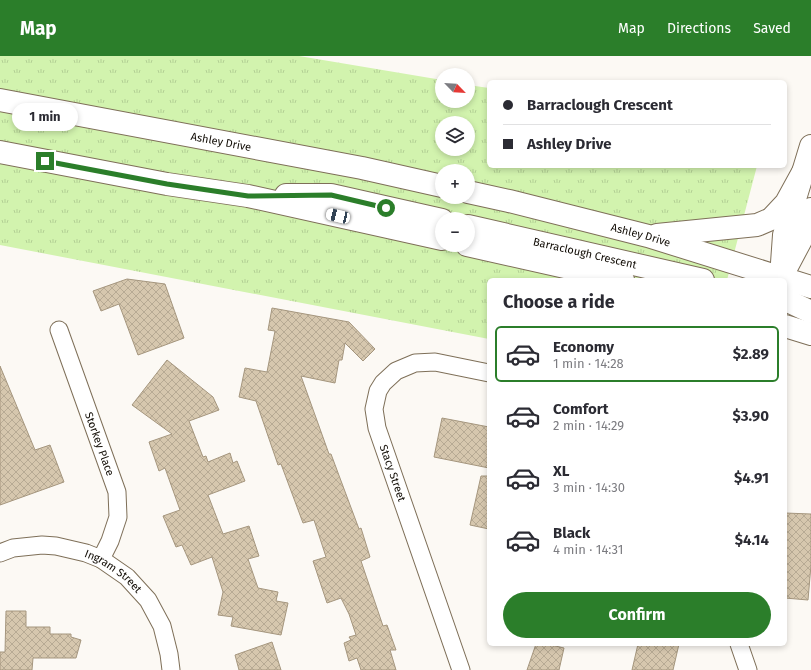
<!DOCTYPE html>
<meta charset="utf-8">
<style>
:root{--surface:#fff;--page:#f7f7f7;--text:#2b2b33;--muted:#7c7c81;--line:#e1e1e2;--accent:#2b7e2a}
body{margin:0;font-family:"Fira Sans",sans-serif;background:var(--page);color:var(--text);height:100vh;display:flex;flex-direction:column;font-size:15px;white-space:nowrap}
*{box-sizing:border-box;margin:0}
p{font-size:13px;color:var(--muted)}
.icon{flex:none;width:22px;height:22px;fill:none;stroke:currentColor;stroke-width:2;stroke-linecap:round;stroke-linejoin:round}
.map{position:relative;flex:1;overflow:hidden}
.sheet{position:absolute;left:487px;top:222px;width:300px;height:368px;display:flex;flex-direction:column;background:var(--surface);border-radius:6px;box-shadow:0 2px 6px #0003}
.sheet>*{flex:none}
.guide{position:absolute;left:487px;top:24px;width:300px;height:88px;border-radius:6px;box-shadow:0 2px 6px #0003;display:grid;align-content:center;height:88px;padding:0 16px;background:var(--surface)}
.needle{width:26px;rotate:115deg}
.buttons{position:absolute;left:435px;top:12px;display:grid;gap:8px}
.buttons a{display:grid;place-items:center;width:40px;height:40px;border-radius:50%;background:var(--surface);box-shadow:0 2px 6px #0003;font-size:20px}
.end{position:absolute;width:18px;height:18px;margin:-9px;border:5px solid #2b7e2a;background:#fff;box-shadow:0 0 0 2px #fff}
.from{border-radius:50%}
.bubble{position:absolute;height:28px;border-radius:14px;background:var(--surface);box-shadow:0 2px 6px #0003;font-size:13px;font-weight:700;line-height:28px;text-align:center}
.car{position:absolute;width:12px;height:24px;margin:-12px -6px;border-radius:5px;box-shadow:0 0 3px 1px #0007;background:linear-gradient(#fff 24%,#345 0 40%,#fff 0 76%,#345 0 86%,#fff 0)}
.guide b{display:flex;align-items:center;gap:14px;height:38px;font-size:15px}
.guide b+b{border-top:1px solid var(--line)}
.guide i{width:10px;height:10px;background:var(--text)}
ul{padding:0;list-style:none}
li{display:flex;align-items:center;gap:12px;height:56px;margin:0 8px 6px;padding:0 8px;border:2px solid transparent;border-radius:6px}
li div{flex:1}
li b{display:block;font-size:15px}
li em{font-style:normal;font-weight:700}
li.current{border-color:var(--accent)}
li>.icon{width:36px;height:36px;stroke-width:1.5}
h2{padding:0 16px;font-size:18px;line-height:48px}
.cta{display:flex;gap:8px;margin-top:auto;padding:8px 16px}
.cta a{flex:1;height:46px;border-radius:24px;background:var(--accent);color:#fff;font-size:16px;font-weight:700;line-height:46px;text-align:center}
header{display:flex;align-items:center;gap:24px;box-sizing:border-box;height:56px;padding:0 20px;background:var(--accent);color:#fff}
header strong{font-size:19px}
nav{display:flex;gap:22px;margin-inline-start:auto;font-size:14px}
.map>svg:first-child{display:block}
.park{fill:url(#park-tufts);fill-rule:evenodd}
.building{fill:url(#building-cross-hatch);stroke:#a5967e}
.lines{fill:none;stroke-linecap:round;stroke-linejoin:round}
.street-casing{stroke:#7e6f58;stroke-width:19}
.secondary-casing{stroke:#7e6f58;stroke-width:24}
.street{stroke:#fff;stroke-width:17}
.secondary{stroke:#fff;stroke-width:22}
.route{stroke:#2b7e2a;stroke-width:5}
.labels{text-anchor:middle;stroke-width:4;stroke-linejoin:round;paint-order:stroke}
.street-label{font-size:11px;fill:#100b04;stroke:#fff}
</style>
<header>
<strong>Map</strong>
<nav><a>Map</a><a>Directions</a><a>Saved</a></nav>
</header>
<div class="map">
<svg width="811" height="614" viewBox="0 0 811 614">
<defs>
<pattern id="park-tufts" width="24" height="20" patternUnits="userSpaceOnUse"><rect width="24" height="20" fill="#d2f3ae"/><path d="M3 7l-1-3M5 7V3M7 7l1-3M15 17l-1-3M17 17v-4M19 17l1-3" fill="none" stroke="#b3cf94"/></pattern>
<pattern id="building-cross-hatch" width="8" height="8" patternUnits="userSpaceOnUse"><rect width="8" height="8" fill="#d6c7ae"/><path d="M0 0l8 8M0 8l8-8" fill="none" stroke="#b7aa94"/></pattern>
</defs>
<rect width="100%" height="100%" fill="#fcf9f4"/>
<!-- park -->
<path class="park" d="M 0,0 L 299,0 L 442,24 L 442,45 L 468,45 L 468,29 L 489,32 L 489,110 L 757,110 L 727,224 L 489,224 L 489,283 L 0,189 ZM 442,67 L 468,67 L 468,93 L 442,93 ZM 442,115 L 468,115 L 468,141 L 442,141 ZM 442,163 L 468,163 L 468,189 L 442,189 Z"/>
<!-- building -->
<g class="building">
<polygon points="127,223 165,228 184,282 138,299 119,248 101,255 93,235"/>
<polygon points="272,252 349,266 375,293 363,305 345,287 342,304 339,304 335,327 301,320 329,398 331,398 359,473 361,472 370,501 361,505 383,570 387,569 396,594 390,594 396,614 361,614 357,602 349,605 344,587 351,584 349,581 356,579 349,558 341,542 327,547 313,505 326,501 314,464 303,467 281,408 278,409 256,345 239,341 245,312 267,316 275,275 268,274"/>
<polygon points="167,304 213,341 219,354 189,365 203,401 206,400 208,406 230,397 233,407 237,405 245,425 208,439 223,478 249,470 259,500 248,503 258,532 278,536 276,545 288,547 281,579 231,570 233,561 218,559 223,536 212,501 191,509 182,489 176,491 163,460 180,454 165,412 159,415 149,386 172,378 132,349"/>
<polygon points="0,310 35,394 50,389 64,426 0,449"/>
<polygon points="442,362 489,371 489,412 434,401"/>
<polygon points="481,420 489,420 489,473 470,469"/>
<polygon points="785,457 811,458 811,509 808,544 785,542"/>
<polygon points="6,555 26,555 26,571 50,571 50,578 71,578 71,581 81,584 76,602 33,602 32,614 0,614 0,596 5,596"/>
<polygon points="272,586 281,614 239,614 235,599"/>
<polygon points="536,588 547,588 564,592 559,614 527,614"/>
<polygon points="638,588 679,588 673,614 632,614"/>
</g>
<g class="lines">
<defs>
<g id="street">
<path id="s1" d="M 59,274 L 117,436 L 118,461 L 110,485 L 101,503"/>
<path id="s2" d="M 0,497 L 13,492 L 42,489 L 56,490 L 86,497 L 101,503 L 127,521 L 148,544 L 162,570 L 169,598 L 171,614"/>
<polyline points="739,588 748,614"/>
<polyline points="461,614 377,372 374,353 378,335 383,327 396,315 415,307 435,306 489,317"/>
</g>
<g id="secondary">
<path id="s3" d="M 0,44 L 362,112 L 442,130"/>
<polyline points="0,96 167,128 248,140 442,183"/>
<path id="s4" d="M 468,136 L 509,145 L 648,180 L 811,231"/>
<polyline points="286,139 331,139 442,164"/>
<path id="s5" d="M 468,170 L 703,224"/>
<polyline points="657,179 757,169 771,163 786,147 803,116"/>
<polyline points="467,189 623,224"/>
<polyline points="784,216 801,184 811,153"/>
<polyline points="782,224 781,221 784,179 811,90"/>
<polyline points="785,232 790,246 811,256"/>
<polyline points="785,270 811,278"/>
</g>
</defs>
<!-- street casing -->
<use href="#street" class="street-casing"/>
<!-- secondary casing -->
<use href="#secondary" class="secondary-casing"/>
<!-- street -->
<use href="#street" class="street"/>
<!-- secondary -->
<use href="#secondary" class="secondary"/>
</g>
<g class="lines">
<!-- route -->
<polyline class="route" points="45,105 167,128 248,140 331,139 386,152"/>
</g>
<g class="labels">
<!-- street labels -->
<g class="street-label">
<text dy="4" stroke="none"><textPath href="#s3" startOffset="225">Ashley Drive</textPath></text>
<text dy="4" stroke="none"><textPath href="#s4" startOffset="178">Ashley Drive</textPath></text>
<text dy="4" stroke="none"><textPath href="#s5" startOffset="120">Barraclough Crescent</textPath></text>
<text dy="4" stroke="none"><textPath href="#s1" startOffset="121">Storkey Place</textPath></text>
<text transform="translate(393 417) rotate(71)" y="4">Stacy Street</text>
<text dy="4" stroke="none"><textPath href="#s2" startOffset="121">Ingram Street</textPath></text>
</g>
</g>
</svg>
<div class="buttons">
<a><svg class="needle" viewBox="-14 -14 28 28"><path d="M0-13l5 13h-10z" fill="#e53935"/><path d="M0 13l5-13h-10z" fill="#7c7c81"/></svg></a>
<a><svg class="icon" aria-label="layers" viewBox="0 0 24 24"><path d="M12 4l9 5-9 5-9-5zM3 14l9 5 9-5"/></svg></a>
<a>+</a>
<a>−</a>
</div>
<i class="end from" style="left:386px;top:152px"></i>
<i class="end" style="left:45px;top:105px"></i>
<div class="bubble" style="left:12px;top:47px;width:66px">1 min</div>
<i class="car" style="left:338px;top:160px;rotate:283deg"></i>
<div class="guide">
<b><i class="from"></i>Barraclough Crescent</b>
<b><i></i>Ashley Drive</b>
</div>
<section class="sheet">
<h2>Choose a ride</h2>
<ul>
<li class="current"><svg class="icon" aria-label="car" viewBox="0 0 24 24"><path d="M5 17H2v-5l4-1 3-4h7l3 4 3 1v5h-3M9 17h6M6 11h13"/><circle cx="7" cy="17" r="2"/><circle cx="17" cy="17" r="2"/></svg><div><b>Economy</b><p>1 min · 14:28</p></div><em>$2.89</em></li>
<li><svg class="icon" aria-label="car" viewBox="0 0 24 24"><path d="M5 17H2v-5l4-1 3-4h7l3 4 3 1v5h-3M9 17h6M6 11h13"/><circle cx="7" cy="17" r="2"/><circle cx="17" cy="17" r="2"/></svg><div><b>Comfort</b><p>2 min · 14:29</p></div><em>$3.90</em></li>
<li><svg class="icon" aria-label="car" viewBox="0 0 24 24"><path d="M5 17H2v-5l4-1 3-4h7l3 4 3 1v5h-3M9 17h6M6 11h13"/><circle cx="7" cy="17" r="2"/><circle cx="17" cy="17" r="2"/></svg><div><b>XL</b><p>3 min · 14:30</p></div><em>$4.91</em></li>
<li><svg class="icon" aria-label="car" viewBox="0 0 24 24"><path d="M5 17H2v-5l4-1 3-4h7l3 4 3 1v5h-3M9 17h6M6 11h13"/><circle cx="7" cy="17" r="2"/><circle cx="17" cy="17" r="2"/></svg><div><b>Black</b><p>4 min · 14:31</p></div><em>$4.14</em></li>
</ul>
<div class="cta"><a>Confirm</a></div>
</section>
</div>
